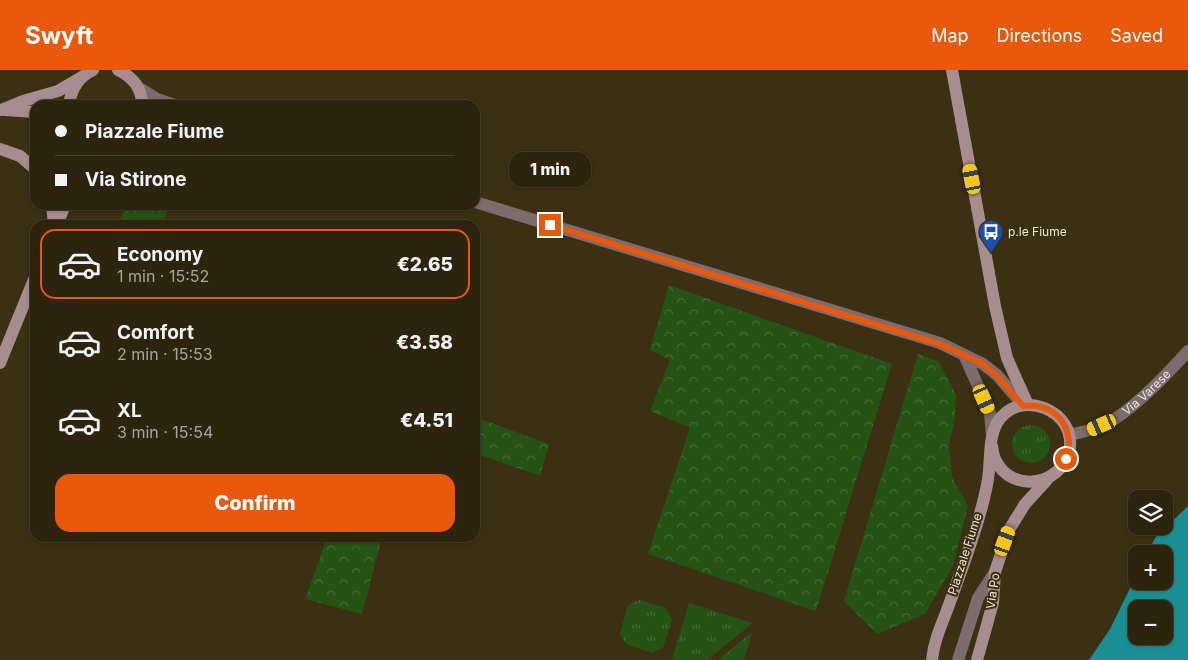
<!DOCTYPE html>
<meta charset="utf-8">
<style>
:root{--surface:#2d240e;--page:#352c17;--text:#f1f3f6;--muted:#a7a49e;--line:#48412e;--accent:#ea580c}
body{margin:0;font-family:Inter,sans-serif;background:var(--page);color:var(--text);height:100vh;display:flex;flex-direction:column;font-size:19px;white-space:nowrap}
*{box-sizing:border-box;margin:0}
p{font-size:16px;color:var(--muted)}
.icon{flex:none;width:28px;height:28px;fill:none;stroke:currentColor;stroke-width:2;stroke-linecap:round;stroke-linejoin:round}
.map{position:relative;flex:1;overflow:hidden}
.drawer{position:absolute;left:30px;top:150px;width:450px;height:322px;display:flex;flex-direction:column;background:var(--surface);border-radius:15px;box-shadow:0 1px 4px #0004,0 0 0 1px var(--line)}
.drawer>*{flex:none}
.hud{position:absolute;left:30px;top:30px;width:450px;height:110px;border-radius:15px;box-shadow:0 1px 4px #0004,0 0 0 1px var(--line);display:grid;align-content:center;height:110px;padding:0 25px;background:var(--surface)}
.buttons{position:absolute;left:1128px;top:420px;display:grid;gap:10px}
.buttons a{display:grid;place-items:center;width:45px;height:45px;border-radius:10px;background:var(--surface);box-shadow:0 1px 4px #0004,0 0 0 1px var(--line);font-size:25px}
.end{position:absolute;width:22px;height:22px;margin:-11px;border:6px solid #ea580c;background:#fff;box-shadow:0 0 0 2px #fff}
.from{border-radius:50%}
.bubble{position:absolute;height:35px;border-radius:15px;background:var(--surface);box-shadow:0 1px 4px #0004,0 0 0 1px var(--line);font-size:16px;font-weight:800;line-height:35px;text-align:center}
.car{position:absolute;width:15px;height:30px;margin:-15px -8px;border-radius:6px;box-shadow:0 0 4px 1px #0007;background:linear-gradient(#f5c518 24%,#345 0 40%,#f5c518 0 76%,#345 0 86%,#f5c518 0)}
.hud b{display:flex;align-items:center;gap:18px;height:48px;font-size:19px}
.hud b+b{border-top:1px solid var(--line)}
.hud i{width:12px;height:12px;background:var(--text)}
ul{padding:9px 0 0;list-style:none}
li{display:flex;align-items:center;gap:15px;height:70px;margin:0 10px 8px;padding:0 15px;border:2px solid transparent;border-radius:15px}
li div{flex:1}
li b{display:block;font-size:19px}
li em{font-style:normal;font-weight:800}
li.current{border-color:var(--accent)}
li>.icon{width:45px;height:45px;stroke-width:1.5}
.button{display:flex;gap:10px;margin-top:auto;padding:10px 25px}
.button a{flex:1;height:58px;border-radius:15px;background:var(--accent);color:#fff;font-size:20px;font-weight:800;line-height:58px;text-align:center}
header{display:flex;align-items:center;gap:30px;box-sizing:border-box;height:70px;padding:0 25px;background:var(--accent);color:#fff}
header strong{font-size:24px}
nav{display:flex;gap:28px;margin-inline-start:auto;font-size:18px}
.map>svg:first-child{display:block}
.grass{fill:url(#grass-tufts)}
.park{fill:url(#park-crowns)}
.water{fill:#1a9094;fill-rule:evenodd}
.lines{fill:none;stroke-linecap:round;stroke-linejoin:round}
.street{stroke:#7d6c6e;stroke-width:12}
.secondary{stroke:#a78c90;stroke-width:12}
.route{stroke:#ea580c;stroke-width:6}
.labels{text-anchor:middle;stroke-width:4;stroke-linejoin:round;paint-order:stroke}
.poi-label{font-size:12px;fill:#f0e8d7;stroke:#3c3012;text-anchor:start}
.street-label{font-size:12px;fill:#f0e8d7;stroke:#3c3012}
</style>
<header>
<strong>Swyft</strong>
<nav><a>Map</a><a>Directions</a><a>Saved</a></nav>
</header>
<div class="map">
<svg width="1188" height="590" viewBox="0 0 1188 590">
<defs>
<pattern id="grass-tufts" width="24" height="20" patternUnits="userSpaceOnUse" patternTransform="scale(1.25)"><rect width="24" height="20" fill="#245313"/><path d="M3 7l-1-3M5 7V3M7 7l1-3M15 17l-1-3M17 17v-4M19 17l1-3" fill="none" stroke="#446c35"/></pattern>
<pattern id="park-crowns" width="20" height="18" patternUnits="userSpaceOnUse" patternTransform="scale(1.25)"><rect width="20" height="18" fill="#245313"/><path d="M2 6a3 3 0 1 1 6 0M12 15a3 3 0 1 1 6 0" fill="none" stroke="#446c35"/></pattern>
</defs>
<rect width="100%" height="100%" fill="#3c3012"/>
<!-- grass -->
<g class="grass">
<circle cx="1031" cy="374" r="19"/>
<polygon points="639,530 666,538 672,549 663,578 652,583 626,574 620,564 628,535"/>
<polygon points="689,533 753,553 707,590 672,590"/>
<polygon points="752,562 744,590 718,590"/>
</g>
<!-- park -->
<g class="park">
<polygon points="127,135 169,135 162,155 117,155"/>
<polygon points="669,215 892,294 816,541 648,484 690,358 650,341 670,290 650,280"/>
<polygon points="918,284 938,291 956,324 955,347 949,376 952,407 968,436 953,496 925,544 877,564 844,531"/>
<polygon points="475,347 549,374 540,406 475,383"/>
<polygon points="327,468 382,468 362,544 305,529"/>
</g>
<!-- water -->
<path class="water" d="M 1188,436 L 1188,590 L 1089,590 L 1110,559 L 1136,506 L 1136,511 L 1164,511 L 1164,484 L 1147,484 L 1155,468 ZM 1136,539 L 1164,539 L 1164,566 L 1136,566 Z"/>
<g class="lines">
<!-- street -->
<g class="street">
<polyline points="138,17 157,29 175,35"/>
<polyline points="475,132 940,273 983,294 997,305 1023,335"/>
<polyline points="965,287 990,343 992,366"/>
<path id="s1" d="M 1069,365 C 1084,362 1100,358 1113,350 C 1140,333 1167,304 1188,281"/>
<polyline points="958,590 978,528 995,502"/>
</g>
<!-- secondary -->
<g class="secondary">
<path d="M 118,0 C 133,7 142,18 142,35"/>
<polyline points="952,0 995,236 1007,288 1028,335"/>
<path d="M 69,35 C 71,19 78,7 93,0"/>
<polyline points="1,40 23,31 58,21 82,7"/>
<polyline points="5,40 35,42"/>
<polyline points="0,79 20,86 35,99"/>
<polyline points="52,135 54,155"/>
<polyline points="57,155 65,135"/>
<polyline points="0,293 35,207"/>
<path d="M 932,590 C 934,569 943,552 950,532 C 963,496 982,446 988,409 C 991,391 988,369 997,353 C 1019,316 1079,341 1069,382 C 1060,416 1012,423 996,391 C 993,386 993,381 992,376"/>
<polyline points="977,590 993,533 995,502 1009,460 1025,434 1047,410"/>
</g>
</g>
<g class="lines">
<!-- route -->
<path class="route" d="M 550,155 L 940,274 L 983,294 L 997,306 L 1023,336 C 1055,331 1077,359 1066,389"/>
</g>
<!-- icons -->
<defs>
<symbol id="bus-pin" viewBox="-11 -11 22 30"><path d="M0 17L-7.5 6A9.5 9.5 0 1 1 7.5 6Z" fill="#1a4fb4" stroke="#3c3012"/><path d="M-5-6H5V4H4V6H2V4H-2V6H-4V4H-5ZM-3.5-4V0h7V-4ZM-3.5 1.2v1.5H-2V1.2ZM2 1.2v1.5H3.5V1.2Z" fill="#fff"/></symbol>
</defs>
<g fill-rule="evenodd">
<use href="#bus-pin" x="977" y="148" width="28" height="38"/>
</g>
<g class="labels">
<!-- poi labels -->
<g class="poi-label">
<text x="1008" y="166">p.le Fiume</text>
</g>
<!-- street labels -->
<g class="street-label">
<text dy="4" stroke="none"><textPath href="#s1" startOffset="90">Via Varese</textPath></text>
<text transform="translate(965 484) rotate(-72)" y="4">Piazzale Fiume</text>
<text transform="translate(993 521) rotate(-82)" y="4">Via Po</text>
</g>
</g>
</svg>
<div class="buttons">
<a><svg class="icon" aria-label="layers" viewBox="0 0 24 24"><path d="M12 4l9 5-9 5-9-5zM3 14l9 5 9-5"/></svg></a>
<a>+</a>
<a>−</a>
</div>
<i class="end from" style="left:1066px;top:389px"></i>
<i class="end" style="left:550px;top:155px"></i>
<div class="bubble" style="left:509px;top:82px;width:82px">1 min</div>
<i class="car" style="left:972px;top:109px;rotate:349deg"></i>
<i class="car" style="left:984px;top:329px;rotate:156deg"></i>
<i class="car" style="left:1102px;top:355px;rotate:246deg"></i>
<i class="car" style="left:1005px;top:471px;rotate:20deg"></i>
<div class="hud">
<b><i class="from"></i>Piazzale Fiume</b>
<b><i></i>Via Stirone</b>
</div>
<section class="drawer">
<ul>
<li class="current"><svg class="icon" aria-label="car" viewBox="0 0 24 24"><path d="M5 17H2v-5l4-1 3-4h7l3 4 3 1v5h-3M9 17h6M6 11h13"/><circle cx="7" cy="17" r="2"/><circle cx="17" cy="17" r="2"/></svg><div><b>Economy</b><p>1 min · 15:52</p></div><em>€2.65</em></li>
<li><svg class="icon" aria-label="car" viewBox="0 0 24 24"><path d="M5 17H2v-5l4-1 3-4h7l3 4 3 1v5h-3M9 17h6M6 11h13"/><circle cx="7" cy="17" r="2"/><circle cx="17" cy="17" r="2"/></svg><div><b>Comfort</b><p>2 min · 15:53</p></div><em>€3.58</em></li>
<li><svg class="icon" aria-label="car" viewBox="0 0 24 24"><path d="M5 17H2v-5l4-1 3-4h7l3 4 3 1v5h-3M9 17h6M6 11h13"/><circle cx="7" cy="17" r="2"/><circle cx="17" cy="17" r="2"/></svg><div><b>XL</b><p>3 min · 15:54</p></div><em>€4.51</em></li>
</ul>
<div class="button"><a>Confirm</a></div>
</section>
</div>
